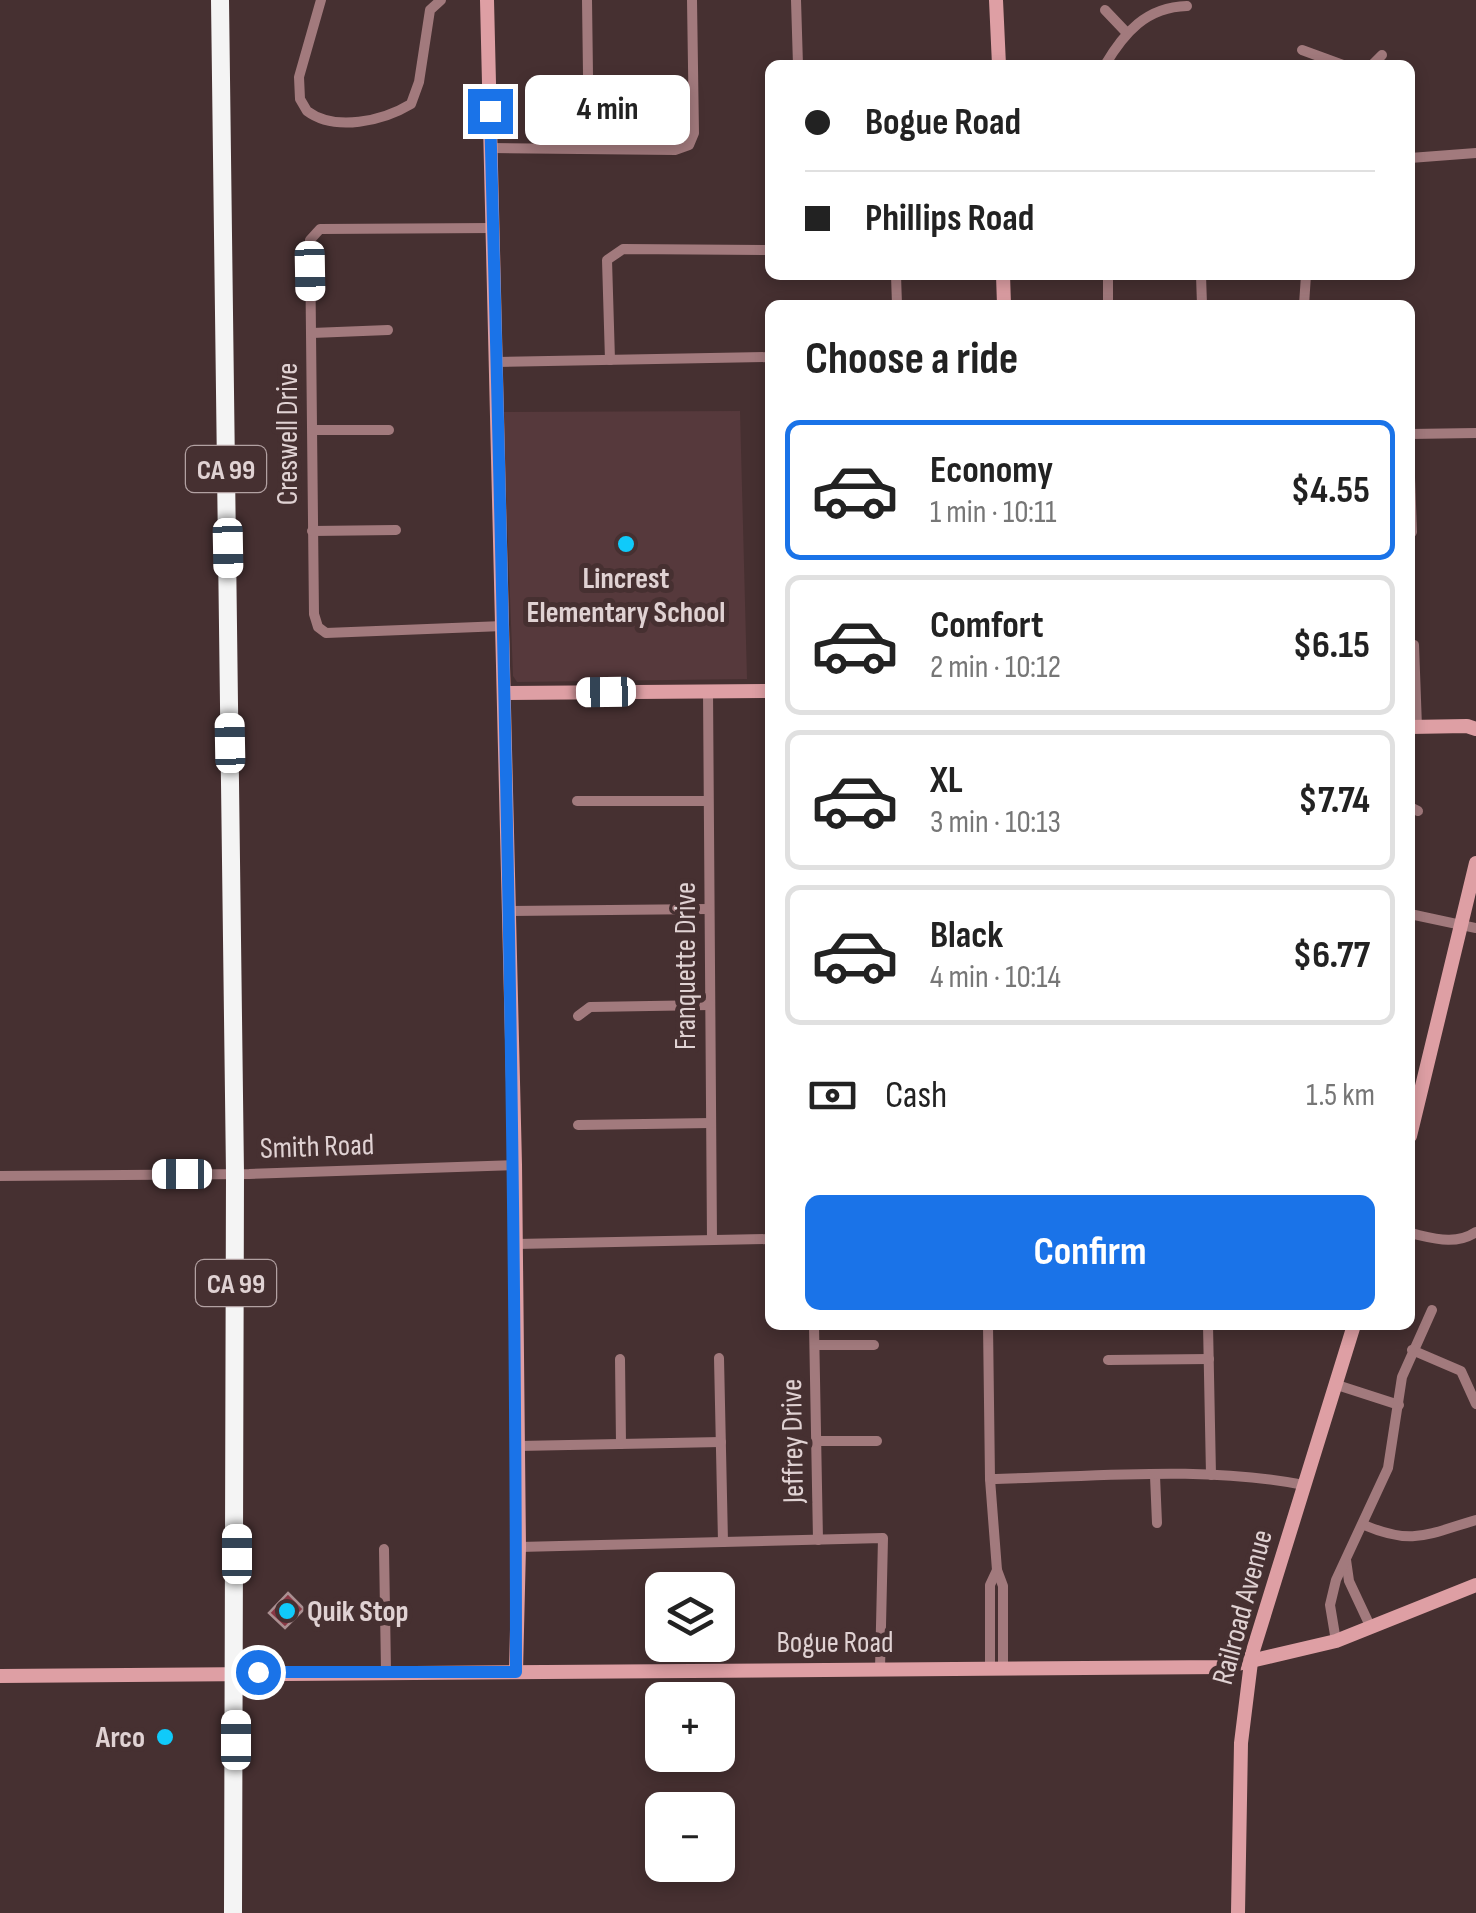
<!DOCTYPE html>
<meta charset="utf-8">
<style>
:root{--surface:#fff;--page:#f2f2f2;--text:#222;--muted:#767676;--line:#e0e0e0;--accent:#1a73e8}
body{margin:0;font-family:"Sofia Sans Condensed",sans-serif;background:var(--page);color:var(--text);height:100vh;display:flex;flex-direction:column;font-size:38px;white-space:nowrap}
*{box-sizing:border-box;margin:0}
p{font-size:32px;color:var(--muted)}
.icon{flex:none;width:55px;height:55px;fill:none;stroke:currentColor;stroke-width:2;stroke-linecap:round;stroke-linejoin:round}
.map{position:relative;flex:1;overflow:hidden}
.details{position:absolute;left:765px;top:300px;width:650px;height:1030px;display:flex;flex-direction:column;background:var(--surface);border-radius:15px;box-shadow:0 5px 15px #0003}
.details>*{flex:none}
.top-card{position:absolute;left:765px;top:60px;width:650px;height:220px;border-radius:15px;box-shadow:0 5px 15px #0003;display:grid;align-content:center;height:220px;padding:0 40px;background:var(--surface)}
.buttons{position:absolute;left:645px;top:1572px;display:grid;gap:20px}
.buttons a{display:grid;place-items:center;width:90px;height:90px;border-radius:15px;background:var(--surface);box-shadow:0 5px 15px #0003;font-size:50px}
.end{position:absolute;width:45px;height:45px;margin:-22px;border:12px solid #1a73e8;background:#fff;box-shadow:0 0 0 5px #fff}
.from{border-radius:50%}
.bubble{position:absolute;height:70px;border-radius:15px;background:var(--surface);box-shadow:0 5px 15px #0003;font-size:32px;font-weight:700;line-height:70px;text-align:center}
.car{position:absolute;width:30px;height:60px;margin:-30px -15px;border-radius:12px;box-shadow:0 0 8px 2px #0007;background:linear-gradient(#fff 24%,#345 0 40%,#fff 0 76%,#345 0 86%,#fff 0)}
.top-card b{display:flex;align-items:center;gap:35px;height:95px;font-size:38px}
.top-card b+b{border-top:2px solid var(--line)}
.top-card i{width:25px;height:25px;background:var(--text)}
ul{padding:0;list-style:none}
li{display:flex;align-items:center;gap:30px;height:140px;margin:0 20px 15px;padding:0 20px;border:5px solid var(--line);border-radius:15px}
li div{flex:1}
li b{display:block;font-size:38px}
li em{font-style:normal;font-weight:700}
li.selected{border-color:var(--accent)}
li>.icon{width:90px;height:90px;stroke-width:1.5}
h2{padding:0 40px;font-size:45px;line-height:120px}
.pay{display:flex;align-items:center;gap:25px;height:110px;padding:0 40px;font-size:38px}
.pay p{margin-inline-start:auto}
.primary-button{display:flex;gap:20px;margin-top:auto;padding:20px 40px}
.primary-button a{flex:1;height:115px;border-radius:15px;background:var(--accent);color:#fff;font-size:40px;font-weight:700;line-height:115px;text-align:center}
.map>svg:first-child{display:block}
.built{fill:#56393c}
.building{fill:#893744;stroke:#aa8f91;stroke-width:2.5}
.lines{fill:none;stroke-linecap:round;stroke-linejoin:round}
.street{stroke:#a27a7d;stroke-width:10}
.secondary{stroke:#de9fa4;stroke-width:14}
.highway{stroke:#f4f4f4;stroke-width:18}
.route{stroke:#1a73e8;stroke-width:12}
.poi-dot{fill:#10cafa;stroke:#463031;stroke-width:4}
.labels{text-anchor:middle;stroke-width:10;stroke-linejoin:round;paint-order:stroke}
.shield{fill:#463031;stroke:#b2a1a2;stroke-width:2.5}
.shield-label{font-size:28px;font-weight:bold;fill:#e0d2d3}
.street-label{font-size:30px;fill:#e0d2d3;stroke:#463031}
.poi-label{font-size:30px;font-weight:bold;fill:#e0d2d3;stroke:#463031}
</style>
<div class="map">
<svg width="1476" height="1913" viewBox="0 0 1476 1913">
<rect width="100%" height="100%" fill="#463031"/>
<!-- built -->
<polygon class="built" points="740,411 747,679 517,682 513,676 503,412"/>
<!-- building -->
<polygon class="building" points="288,1593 304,1609 285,1628 269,1613"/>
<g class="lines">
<!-- street -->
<g class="street">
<path d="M 321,0 L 299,77 L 300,99 L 307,111 C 335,132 383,121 411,104 L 419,82 L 430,10 L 441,0"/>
<polyline points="587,0 589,149"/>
<polyline points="796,0 798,65"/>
<polyline points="1105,10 1125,31"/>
<polyline points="1302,50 1343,65"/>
<path d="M 1105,65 C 1124,33 1146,7 1187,6"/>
<polyline points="1372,65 1382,55"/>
<polyline points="491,148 675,150 689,145 694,133 692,0"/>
<polyline points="1410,158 1476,153"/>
<polyline points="493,228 320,229 310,240 314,614 318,627 326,633 503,626"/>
<polyline points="896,275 897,305"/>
<polyline points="1108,275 1108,305"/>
<polyline points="1201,275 1202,305"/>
<polyline points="1304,305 1306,275"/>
<polyline points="312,333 388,330"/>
<polyline points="610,360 607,260 623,249 770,250"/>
<polyline points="497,362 770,357"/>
<polyline points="313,430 389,430"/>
<polyline points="1410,434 1476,433"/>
<polyline points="1410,478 1412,532"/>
<polyline points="312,531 396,530"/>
<polyline points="1414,645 1417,727"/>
<polyline points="708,691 712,1240"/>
<polyline points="577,801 708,801"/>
<polyline points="1410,807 1418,811"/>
<polyline points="510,911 709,909"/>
<polyline points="1410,914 1476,928"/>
<polyline points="578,1016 590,1007 710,1005"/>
<polyline points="578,1125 711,1123"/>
<polyline points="0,1176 249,1174 515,1165"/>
<path d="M 1410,1233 C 1433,1238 1455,1246 1476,1232"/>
<polyline points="516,1244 770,1239"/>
<polyline points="814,1325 818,1540"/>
<polyline points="988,1325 990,1479 997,1570 1003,1586 1003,1668"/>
<polyline points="1208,1325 1211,1475"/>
<polyline points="815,1345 874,1345"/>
<polyline points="1412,1350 1461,1371 1476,1404"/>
<polyline points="719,1358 723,1542"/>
<polyline points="620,1359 621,1444"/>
<polyline points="1108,1360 1209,1359"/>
<polyline points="1334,1384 1399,1405"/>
<polyline points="817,1441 877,1441"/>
<polyline points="518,1446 721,1442"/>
<polyline points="1155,1476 1157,1523"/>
<path d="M 990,1479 C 1094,1477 1202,1465 1304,1485"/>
<path d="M 1364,1525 C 1413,1546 1428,1534 1476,1520"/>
<polyline points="519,1547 883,1538 880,1669"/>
<polyline points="384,1549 386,1671"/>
<polyline points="1346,1560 1349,1581 1371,1628"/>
<polyline points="1336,1641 1330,1605 1336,1580 1388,1468 1402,1377 1432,1310"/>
<polyline points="990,1668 990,1585 997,1570"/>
</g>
<!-- secondary -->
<g class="secondary">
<polyline points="487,0 515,1165 519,1547 516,1671"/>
<polyline points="996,0 999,65"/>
<polyline points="1003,275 1004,305"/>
<polyline points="505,693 770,691"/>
<polyline points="1410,727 1467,726 1476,729"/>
<polyline points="1410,1136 1476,863"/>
<polyline points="0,1676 1225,1667 1336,1641 1476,1585"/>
<polyline points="1238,1913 1241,1743 1252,1654 1354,1325"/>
</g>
<!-- highway -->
<polyline class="highway" points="220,0 235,1174 233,1913"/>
</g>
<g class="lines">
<!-- route -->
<path class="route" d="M 258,1672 L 516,1672 C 516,1151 504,631 490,111"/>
</g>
<!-- markers -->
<g class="poi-dot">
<circle cx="626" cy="544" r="10"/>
<circle cx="287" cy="1611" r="10"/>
<circle cx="165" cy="1737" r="10"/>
</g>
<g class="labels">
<!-- shield labels -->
<g class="shield">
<rect x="186" y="446" width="80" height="46" rx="8"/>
<rect x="196" y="1260" width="80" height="46" rx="8"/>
</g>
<g class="shield-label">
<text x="226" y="479">CA 99</text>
<text x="236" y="1293">CA 99</text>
</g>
<!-- street labels -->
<g class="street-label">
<text transform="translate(287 434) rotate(-90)" y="10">Creswell Drive</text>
<text transform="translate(685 966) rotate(-90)" y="10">Franquette Drive</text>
<text transform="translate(317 1146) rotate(-2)" y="10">Smith Road</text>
<text transform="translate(792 1441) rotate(-91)" y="10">Jeffrey Drive</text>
<text transform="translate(1242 1607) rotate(-75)" y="10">Railroad Avenue</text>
<text x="835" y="1652">Bogue Road</text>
</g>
<!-- poi labels -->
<g class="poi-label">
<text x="626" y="588">Lincrest<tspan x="626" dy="34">Elementary School</tspan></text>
<text x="307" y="1621" text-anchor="start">Quik Stop</text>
<text x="145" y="1747" text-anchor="end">Arco</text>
</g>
</g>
</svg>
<div class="buttons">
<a><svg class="icon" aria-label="layers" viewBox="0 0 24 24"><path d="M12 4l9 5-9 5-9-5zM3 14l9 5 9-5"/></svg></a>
<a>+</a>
<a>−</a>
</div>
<i class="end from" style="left:258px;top:1672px"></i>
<i class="end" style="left:490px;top:111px"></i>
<div class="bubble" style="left:525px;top:75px;width:165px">4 min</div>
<i class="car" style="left:310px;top:271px;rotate:179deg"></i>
<i class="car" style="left:228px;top:548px;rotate:179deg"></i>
<i class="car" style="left:606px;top:692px;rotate:269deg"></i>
<i class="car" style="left:230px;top:743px;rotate:359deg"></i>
<i class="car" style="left:182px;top:1174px;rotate:270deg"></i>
<i class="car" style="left:237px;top:1554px;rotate:0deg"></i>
<i class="car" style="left:236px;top:1740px;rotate:0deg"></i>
<div class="top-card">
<b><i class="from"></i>Bogue Road</b>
<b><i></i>Phillips Road</b>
</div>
<section class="details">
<h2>Choose a ride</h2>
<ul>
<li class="selected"><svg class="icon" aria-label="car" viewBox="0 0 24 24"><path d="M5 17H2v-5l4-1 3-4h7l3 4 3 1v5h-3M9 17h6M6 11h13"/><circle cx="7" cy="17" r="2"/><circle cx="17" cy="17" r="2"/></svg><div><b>Economy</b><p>1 min · 10:11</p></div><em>$4.55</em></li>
<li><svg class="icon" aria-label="car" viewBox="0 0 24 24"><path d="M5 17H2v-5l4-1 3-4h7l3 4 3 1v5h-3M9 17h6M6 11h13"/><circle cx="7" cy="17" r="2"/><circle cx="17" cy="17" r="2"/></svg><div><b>Comfort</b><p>2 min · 10:12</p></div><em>$6.15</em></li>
<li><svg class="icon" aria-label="car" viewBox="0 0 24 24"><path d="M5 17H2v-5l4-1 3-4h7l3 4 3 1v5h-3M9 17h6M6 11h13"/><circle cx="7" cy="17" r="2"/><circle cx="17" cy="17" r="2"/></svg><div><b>XL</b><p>3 min · 10:13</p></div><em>$7.74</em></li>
<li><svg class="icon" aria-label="car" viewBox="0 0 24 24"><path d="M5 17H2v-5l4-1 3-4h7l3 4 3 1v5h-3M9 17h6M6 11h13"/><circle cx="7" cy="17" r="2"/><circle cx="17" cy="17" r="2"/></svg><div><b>Black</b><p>4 min · 10:14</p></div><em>$6.77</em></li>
</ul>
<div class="pay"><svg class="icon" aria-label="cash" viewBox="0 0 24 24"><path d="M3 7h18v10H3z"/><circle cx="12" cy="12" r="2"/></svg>Cash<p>1.5 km</p></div>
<div class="primary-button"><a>Confirm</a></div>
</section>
</div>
